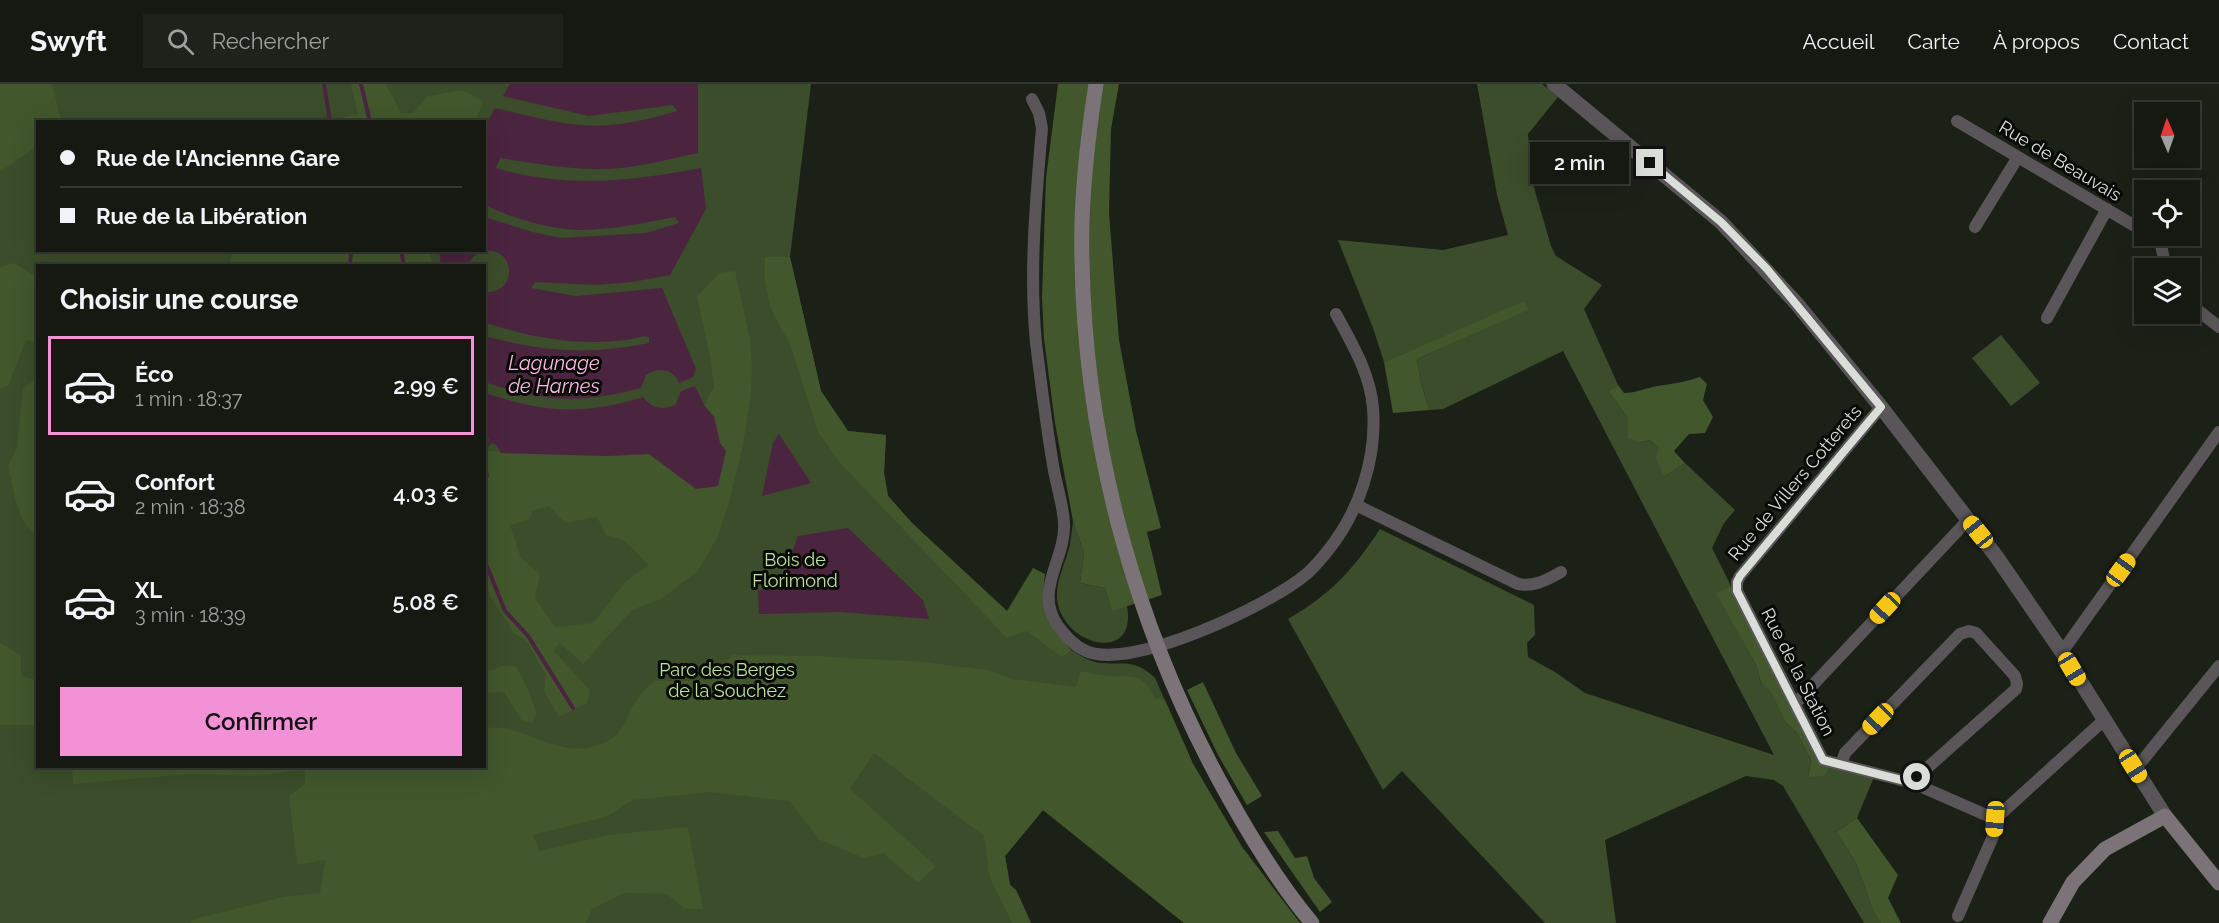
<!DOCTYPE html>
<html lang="fr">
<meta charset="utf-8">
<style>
:root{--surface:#151912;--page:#1e221b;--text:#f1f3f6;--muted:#9da09f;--line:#343832;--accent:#f391d6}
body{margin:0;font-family:Raleway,sans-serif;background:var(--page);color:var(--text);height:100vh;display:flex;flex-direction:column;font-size:22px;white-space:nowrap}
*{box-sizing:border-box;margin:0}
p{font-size:20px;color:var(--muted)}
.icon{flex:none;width:33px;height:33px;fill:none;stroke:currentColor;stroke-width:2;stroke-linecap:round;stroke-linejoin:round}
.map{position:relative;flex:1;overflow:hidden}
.sheet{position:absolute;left:36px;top:180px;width:450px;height:504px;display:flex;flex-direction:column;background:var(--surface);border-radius:0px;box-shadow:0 6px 24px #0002,0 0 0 2px var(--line)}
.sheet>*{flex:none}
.guide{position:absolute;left:36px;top:36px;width:450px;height:132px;border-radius:0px;box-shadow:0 6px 24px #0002,0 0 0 2px var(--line);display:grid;align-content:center;height:132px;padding:0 24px;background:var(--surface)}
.needle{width:39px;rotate:358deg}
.controls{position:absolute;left:2134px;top:18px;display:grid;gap:12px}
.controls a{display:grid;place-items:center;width:66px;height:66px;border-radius:0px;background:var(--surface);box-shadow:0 6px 24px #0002,0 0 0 2px var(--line);font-size:30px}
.end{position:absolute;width:27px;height:27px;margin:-14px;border:8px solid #dbded8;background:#111;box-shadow:0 0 0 3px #111}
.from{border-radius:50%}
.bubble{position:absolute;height:42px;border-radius:0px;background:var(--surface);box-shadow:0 6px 24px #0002,0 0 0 2px var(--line);font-size:20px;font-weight:600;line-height:42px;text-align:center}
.car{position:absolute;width:18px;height:36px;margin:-18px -9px;border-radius:8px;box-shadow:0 0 4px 2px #0007;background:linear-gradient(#f5c518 24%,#345 0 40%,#f5c518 0 76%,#345 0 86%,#f5c518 0)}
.guide b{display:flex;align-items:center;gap:21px;height:57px;font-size:22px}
.guide b+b{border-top:2px solid var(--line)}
.guide i{width:15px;height:15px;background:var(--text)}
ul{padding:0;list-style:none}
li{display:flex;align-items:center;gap:18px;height:99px;margin:0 12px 9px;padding:0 12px;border:3px solid transparent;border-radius:0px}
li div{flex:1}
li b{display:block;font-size:22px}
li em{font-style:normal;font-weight:600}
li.current{border-color:var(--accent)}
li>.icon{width:54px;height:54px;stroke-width:1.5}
h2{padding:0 24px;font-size:27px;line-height:72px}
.cta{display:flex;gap:12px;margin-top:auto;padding:12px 24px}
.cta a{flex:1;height:69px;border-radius:0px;background:var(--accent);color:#111;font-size:24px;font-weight:600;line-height:69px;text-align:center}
header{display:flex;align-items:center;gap:36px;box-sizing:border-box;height:84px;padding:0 30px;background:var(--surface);border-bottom:2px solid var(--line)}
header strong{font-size:28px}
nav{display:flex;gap:33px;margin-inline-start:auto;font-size:21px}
.search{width:420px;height:54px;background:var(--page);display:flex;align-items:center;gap:15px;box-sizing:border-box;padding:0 21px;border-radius:0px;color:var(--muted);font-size:22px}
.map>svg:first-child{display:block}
.green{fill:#3b4d2a;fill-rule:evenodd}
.forest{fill:#42572c;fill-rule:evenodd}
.water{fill:#4b2440}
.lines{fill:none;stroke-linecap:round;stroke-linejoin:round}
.stream{stroke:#4b2440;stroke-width:4}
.minor{stroke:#595558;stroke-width:12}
.tertiary{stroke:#595558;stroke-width:15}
.secondary{stroke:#7b7378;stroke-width:15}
.route{stroke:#dbded8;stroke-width:8}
.labels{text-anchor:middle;stroke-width:6;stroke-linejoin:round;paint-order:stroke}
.street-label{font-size:18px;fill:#dbded8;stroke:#080a06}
.park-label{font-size:18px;fill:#bde29b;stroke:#080a06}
.water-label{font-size:20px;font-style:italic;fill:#feb7e7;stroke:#080a06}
</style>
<header>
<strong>Swyft</strong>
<div class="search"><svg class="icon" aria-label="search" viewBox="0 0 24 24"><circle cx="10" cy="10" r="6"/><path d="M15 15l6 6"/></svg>Rechercher</div>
<nav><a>Accueil</a><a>Carte</a><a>À propos</a><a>Contact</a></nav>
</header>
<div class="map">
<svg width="2219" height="839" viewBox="0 0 2219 839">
<rect width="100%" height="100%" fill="#1c2118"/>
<!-- green -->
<g class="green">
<path d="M 0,0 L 811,0 L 790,173 L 821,307 L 848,347 L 886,351 L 884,389 L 888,412 L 912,439 L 1007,527 L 1063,574 L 1071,566 C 1081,572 1090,578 1102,579 C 1127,581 1135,575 1155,594 L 1193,680 L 1242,763 L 1300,839 L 1184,839 L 1043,726 L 1005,772 L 1010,801 L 1016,806 L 1031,839 L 0,839 ZM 38,38 L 484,38 L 484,166 L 38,166 ZM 38,182 L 484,182 L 484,682 L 38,682 Z"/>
<path d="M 1477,0 L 1542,0 L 1558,13 L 1528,50 L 1533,100 L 1551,162 L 1556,172 L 1602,201 L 1584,225 L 1618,301 L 1608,307 L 1628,334 L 1640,358 L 1650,356 L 1659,364 L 1664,393 L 1685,379 L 1735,426 L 1724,439 L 1712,464 L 1731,502 L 1717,509 L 1756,581 L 1761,599 L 1771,607 L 1786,639 L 1797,649 L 1811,676 L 1808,692 L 1830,682 L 1874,693 L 1857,734 L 1836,748 L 1856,779 L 1874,829 L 1881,839 L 1864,839 L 1783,702 L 1774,696 L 1746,692 L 1605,756 L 1616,839 L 1545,839 L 1402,687 L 1383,706 L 1288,535 C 1332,509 1352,487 1380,445 L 1534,521 L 1535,551 L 1527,559 L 1528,573 L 1555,588 L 1585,609 L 1774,671 L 1563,267 L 1443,325 L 1429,326 L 1421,299 L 1417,275 L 1527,226 L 1524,218 L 1384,278 L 1373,244 L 1338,156 L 1443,166 L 1508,151 L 1497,111 Z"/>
<polygon points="2001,251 2040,299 2011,322 1972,274"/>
<path d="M 1073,437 L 1084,469 L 1080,499 L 1105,504 L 1112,526 L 1127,522 C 1138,581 1061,562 1057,514 C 1056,494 1066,479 1070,460 C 1071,453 1072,445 1073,437 Z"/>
</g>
<!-- forest -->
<g class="forest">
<polygon points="0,0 52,0 61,37 38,38 37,62 0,88"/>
<polygon points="351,0 386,0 401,29 413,29 428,12 463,6 484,18 475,37 330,37 358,30"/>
<polygon points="1058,0 1119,0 1111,45 1109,129 1119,256 1136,347 1161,444 1147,448 1162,511 1112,527 1105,504 1080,499 1084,469 1073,437 1055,339 1044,255 1042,213 1046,94"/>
<polygon points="232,167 430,167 432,181 230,181"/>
<path d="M 765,173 L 790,173 L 821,307 L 848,347 L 886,351 L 884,389 L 888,412 L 912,439 L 1007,527 L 1033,484 L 1045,490 C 1040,528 1048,537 1071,566 L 1063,574 L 1027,547 L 1007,554 L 840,379 L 818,348 L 790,260 L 770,224 L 765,197 Z"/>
<polygon points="14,179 37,193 37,258 26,256 8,302 0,304 0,183"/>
<path d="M 735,187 L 750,256 L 752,283 L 751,311 L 743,361 L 730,415 L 718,452 L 698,487 L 661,515 L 632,526 L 583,580 L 560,559 L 553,566 L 590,606 L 587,619 L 559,633 L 544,607 L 546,591 L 527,558 L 514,549 L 490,512 L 485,499 L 484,367 L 607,372 L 649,370 L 696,404 L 726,367 L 720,359 L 714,333 L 704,321 L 714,303 L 710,273 L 697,213 L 719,189 ZM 549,422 L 565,439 L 597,433 L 606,451 L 622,455 L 649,481 L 626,497 L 593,539 L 555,543 L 535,514 L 540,490 L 521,474 L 510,441 L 529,436 L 532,427 Z"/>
<polygon points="1524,217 1528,226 1417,275 1421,299 1429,326 1393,329 1384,278"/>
<path d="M 1700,293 L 1707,300 L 1703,316 L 1713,333 L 1705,349 L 1689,350 L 1674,367 L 1685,379 L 1664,393 L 1656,374 L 1659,364 L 1650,356 L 1640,358 L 1628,354 L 1628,334 L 1608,307 L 1618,301 L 1624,309 C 1636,309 1646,304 1657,302 C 1672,300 1685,298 1700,293 Z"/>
<path d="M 37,294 L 37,450 C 16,439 14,404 8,382 L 17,364 L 23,305 Z"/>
<polygon points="1731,502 1818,678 1830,682 1824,692 1808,693 1811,676 1797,649 1786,639 1771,608 1761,599 1756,581 1716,509"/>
<polygon points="0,559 21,571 21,592 37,596 37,641 0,641"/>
<path d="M 732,571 L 817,572 L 923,578 L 988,586 L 1012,595 L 1076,603 L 1081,587 C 1091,589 1101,592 1111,592 C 1134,593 1144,590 1155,614 L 1165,616 L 1193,680 L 1242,763 L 1300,839 L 1184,839 L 1043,726 L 1005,772 L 1010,801 L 1016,806 L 1031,839 L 1012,839 L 990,794 L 984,752 L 874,669 L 850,705 L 936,782 L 918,799 L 883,769 L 864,774 L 820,756 L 789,717 L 710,708 L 633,716 L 606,733 L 533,751 L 540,767 L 608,751 L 688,743 L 703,825 L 685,825 L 667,810 L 624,809 L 592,825 L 586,839 L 189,839 L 194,835 L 283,813 L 320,809 L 325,776 L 297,781 L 289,712 L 305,700 L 305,686 L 253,692 L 190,690 L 73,700 L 72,683 L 484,682 L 485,644 C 522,639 555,672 592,663 C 602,660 609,658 617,650 C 626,641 629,625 638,614 C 642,608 648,603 654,597 L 713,596 Z"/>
<polygon points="503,582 515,582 524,596 537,630 532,639 522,637 504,608 485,609 485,589"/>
<polygon points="1203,598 1236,669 1262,712 1247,721 1218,671 1187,606"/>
<polygon points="1857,734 1898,791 1888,814 1901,839 1881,839 1874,829 1856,779 1836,748"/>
<polygon points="1278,747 1295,774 1307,772 1314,794 1332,818 1320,828 1264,748"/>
</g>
<!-- water -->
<g class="water">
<path d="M 510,0 L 698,0 L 698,69 C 664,76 627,87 592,85 C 561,84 530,79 500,74 L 496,84 C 566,105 631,97 701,84 L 706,125 L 670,191 L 632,198 L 596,201 L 535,198 L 531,204 L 576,212 L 662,204 L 696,285 L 693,293 L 679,299 C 673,284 658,283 646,291 L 641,304 C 580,320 544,318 485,298 L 485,252 C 543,268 589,271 649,259 L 649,253 C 641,251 634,255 626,256 C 616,257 604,258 593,258 C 556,258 521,250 486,239 L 485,238 L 485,208 C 518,210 516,164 486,167 C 477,168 471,174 468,181 L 441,181 L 439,167 L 484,166 L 485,133 L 532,148 L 561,154 L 646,149 L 679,139 L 675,133 C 643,139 611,146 579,146 C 548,145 512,134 485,121 L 485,42 L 495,24 C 523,30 553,39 581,41 C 612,44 648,36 677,27 L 673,21 L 589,32 L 503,12 Z"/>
<path d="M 695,302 L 704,321 L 714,333 L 720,359 L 726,367 L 718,402 L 696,405 L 649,370 L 607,372 L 501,369 L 497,362 L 485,352 L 485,309 C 544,328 583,332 643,313 C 652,325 663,327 676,320 L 681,307 Z"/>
<polygon points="779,350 811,399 762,412 773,359"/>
<polygon points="848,444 923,516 929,535 840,528 759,530 758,507 776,501 785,487 798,452"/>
</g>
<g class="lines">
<!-- stream -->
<g class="stream">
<polyline points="324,0 330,38"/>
<polyline points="361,0 370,38"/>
<polyline points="401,166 404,182"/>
<polyline points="350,182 351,166"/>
<polyline points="484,364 491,357"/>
<polyline points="485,383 487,392"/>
<polyline points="484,475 505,527 528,552 573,624"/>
</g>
<!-- minor -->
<g class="minor">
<path d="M 1032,15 L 1039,29 L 1042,44 C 1036,115 1029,187 1036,259 C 1041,299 1046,340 1053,381 C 1056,400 1063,420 1064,439 C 1066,476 1033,506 1058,542 C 1066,552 1074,562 1086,567 C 1131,587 1267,522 1304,492 C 1312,486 1320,476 1326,469 C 1359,429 1377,375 1373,324 C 1370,289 1352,260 1336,230"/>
<polyline points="1957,37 2145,148"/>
<polyline points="1975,143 2018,73"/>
<polyline points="2151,152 2160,157 2166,184"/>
<polyline points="2190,220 2219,243"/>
<polyline points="2047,234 2107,125"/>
<polyline points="1881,323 1740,492 1737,498 1737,507 1823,676 1913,699 1995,735"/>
<path d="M 1356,421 L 1518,500 C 1535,503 1546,496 1561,488"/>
<polyline points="2062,568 2219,348"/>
<polyline points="1795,620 1968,436"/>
<polyline points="1841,681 1845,669 1960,550 1969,547 1976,549 2015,592 2017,600 2016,605 1917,693 1913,699"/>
<polyline points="2133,682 2142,677 2219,582"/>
<polyline points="1958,832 1994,750 1995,735 2104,636"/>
</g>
<!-- tertiary -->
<polyline class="tertiary" points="1554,0 1721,138 1797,220 1881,323 1996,472 2062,568 2165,732"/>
<!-- secondary -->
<g class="secondary">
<path d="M 1096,0 C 1087,58 1080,117 1082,176 C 1085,363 1137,551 1229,714 C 1253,757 1280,801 1312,839"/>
<polyline points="2050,839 2073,798 2105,765 2165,732 2219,799"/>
</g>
</g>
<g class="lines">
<!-- route -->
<polyline class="route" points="1650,79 1721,138 1767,185 1881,323 1740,492 1737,498 1737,507 1823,676 1913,699 1917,693"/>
</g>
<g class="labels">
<!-- street labels -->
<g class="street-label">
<text transform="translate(2060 77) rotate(31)" y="6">Rue de Beauvais</text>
<text transform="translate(1795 399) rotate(-50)" y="6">Rue de Villers Cotterets</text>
<text transform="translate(1798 588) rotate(63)" y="6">Rue de la Station</text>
</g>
<!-- park labels -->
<g class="park-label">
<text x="795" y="482">Bois de<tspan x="795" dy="21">Florimond</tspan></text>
<text x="727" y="592">Parc des Berges<tspan x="727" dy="21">de la Souchez</tspan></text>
</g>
<!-- water labels -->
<g class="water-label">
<text x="554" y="286">Lagunage<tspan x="554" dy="23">de Harnes</tspan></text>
</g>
</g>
</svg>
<div class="controls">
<a><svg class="needle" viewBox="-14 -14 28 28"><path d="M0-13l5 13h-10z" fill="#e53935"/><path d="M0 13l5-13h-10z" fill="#9da09f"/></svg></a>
<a><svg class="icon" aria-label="locate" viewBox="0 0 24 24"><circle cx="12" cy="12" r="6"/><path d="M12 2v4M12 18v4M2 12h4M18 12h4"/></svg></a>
<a><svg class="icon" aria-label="layers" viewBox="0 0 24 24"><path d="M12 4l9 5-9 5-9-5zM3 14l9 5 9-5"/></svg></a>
</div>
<i class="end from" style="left:1917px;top:693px"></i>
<i class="end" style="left:1650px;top:79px"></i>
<div class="bubble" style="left:1530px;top:58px;width:99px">2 min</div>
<i class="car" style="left:1978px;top:448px;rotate:321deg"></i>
<i class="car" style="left:2121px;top:486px;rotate:36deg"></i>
<i class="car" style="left:1885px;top:524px;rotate:223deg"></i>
<i class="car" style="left:2072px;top:585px;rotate:149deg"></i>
<i class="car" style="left:1878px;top:635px;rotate:224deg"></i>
<i class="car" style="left:2133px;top:682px;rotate:148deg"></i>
<i class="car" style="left:1995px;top:735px;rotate:184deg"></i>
<div class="guide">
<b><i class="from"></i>Rue de l'Ancienne Gare</b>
<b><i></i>Rue de la Libération</b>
</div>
<section class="sheet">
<h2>Choisir une course</h2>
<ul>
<li class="current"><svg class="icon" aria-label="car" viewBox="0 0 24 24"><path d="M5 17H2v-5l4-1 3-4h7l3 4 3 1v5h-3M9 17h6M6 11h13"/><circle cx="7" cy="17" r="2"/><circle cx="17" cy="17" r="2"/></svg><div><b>Éco</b><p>1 min · 18:37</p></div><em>2.99 €</em></li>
<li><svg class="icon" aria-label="car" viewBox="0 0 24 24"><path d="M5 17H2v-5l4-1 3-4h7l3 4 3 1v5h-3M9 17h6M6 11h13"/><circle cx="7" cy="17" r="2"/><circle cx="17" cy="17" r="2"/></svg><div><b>Confort</b><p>2 min · 18:38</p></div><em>4.03 €</em></li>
<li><svg class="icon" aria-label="car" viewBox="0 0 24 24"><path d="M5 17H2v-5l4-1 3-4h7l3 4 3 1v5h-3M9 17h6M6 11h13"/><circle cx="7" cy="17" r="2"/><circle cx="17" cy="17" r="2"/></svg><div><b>XL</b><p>3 min · 18:39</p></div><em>5.08 €</em></li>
</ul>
<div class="cta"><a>Confirmer</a></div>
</section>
</div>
